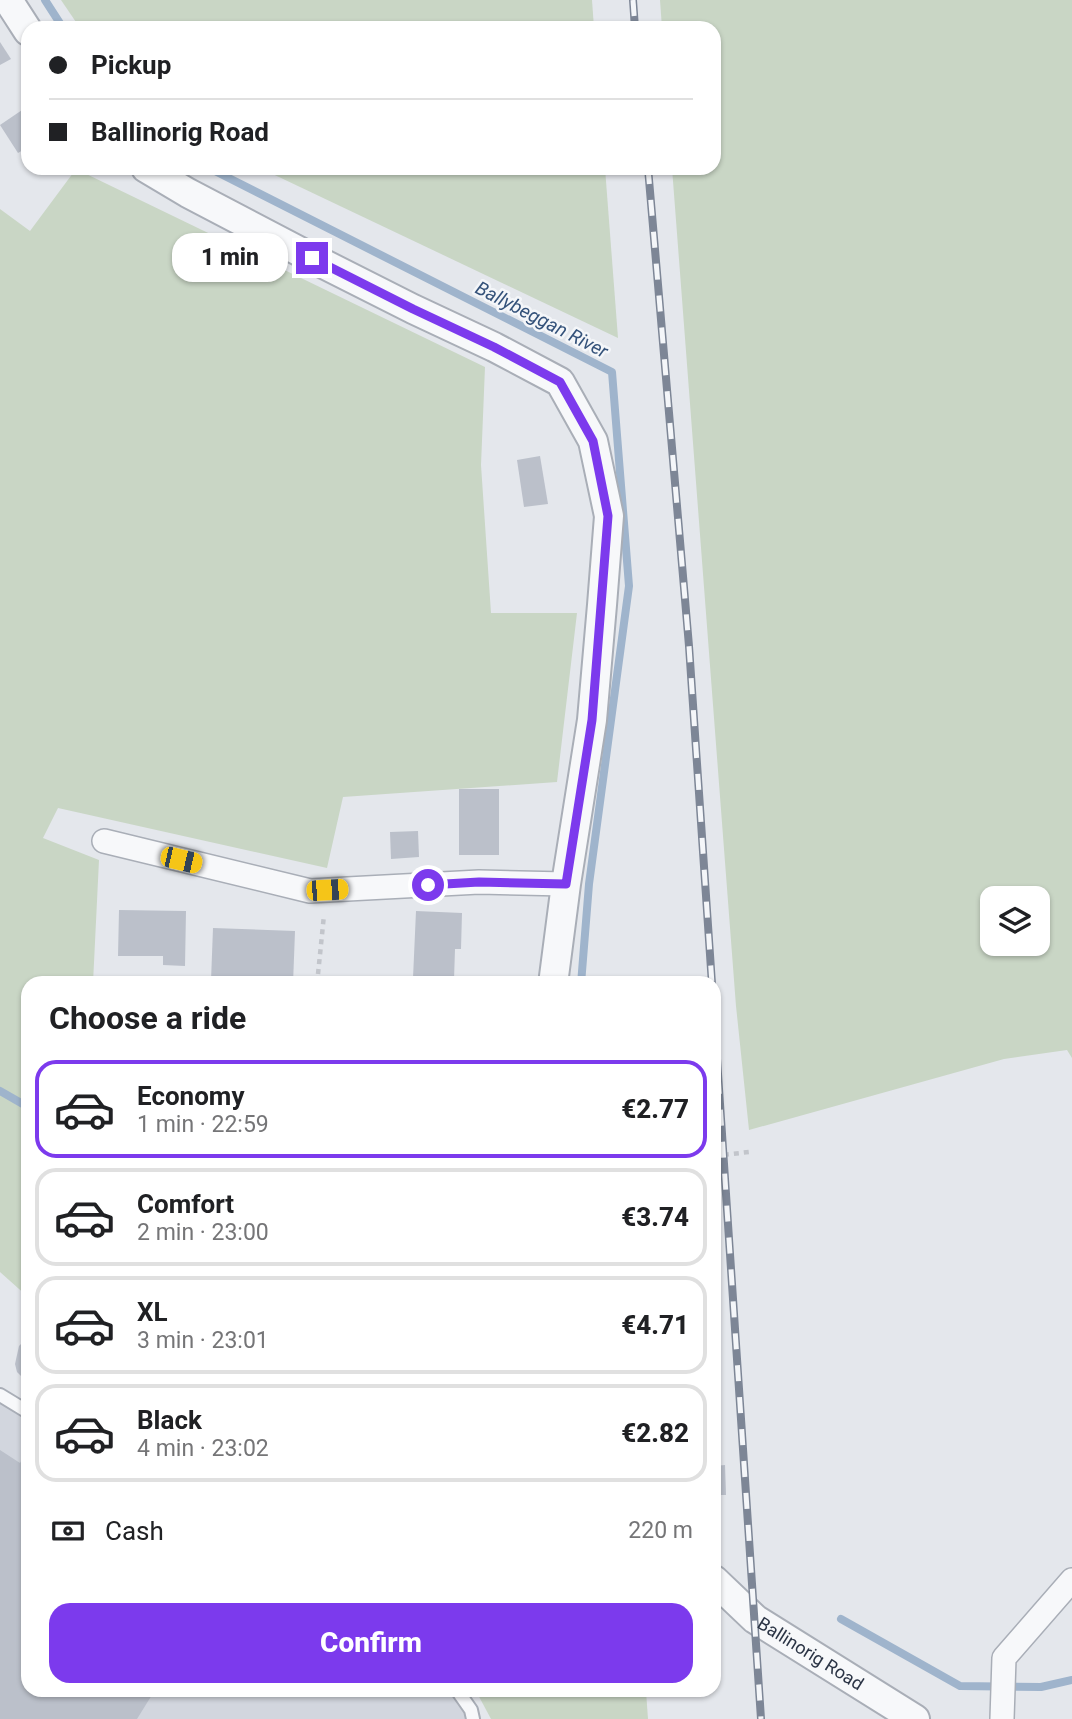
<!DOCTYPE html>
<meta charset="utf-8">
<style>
:root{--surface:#fff;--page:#f6f6f6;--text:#202124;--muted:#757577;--line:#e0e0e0;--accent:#7c3aed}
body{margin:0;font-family:Roboto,sans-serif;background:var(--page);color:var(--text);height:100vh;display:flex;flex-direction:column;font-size:26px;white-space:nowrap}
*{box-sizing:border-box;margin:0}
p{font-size:23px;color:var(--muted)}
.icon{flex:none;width:38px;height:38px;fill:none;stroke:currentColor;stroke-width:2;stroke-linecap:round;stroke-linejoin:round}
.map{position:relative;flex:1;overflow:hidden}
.drawer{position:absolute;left:21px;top:976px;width:700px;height:721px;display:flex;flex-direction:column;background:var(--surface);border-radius:21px;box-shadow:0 2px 5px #0004}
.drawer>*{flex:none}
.top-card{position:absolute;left:21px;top:21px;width:700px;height:154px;border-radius:21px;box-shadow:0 2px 5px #0004;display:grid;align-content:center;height:154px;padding:0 28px;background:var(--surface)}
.fabs{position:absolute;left:980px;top:886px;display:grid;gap:14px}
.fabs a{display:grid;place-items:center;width:70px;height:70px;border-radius:14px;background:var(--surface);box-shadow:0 2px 5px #0004;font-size:35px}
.end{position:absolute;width:32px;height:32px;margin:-16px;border:9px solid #7c3aed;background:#fff;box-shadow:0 0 0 4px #fff}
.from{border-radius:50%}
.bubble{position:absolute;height:49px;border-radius:21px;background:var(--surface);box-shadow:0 2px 5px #0004;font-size:23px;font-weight:800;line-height:49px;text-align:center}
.car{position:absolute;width:21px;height:42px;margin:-21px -10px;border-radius:9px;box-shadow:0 0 5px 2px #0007;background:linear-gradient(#f5c518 24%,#345 0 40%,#f5c518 0 76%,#345 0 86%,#f5c518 0)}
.top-card b{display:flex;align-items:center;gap:24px;height:66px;font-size:26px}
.top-card b+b{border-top:2px solid var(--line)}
.top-card i{width:18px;height:18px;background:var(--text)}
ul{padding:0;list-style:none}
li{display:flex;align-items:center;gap:21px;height:98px;margin:0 14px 10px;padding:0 14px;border:4px solid var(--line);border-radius:21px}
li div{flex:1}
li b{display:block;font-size:26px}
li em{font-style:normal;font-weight:800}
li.on{border-color:var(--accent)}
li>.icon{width:63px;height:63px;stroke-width:1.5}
h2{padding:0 28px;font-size:32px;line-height:84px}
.pay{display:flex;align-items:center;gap:18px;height:77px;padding:0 28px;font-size:26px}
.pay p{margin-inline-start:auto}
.action{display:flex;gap:14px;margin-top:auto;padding:14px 28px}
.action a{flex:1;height:80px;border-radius:21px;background:var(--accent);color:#fff;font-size:28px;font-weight:800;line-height:80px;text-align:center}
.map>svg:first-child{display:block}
.built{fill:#d2d6de}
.green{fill:#c9d6c5;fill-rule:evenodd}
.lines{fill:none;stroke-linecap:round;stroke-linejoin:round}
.stream{stroke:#9fb4cc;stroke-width:8}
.building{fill:#bbc0ca}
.service-casing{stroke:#a9aeb7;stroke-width:16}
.minor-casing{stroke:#a9aeb7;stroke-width:26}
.tertiary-casing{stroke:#a9aeb7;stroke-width:32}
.path{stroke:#c2c5cb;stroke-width:4.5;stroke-dasharray:5 5;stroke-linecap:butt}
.service{stroke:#f7f8fa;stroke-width:12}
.minor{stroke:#f7f8fa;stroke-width:23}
.tertiary{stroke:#f7f8fa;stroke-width:28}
.rail-casing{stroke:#7d8696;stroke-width:8}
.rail{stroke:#f4f6f9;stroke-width:5;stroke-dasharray:16;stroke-linecap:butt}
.route{stroke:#7c3aed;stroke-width:9}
.labels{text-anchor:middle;stroke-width:5;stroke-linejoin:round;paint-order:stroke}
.street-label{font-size:18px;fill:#2b3445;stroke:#f4f6f9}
.water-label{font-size:19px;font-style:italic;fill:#34527a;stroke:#f4f6f9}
</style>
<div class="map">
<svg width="1072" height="1719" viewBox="0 0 1072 1719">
<rect width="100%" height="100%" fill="#e4e7ec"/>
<!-- built -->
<polygon class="built" points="0,1402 28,1419 28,1690 465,1691 478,1719 0,1719"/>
<!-- green -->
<g class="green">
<polygon points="61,0 592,0 594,28 80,28"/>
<path d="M 660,0 L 1072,0 L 1072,1058 L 1067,1050 L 1004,1059 L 749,1130 L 736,1006 L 672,168 L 714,168 L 714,28 L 662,28 ZM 992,898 L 1038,898 L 1038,943 L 992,943 Z"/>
<polygon points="260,168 605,168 618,338"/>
<polygon points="76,169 485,367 481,465 491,613 577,613 557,782 343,797 327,868 58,808 43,838 99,860 93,983 28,984 28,1297 0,1272 0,209 30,231"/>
<polygon points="476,1691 646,1691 648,1719 491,1719"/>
</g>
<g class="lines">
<!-- stream -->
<g class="stream">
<polyline points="45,0 63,28"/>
<polyline points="209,168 612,372 629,586 589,884 581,984"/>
<polyline points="0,1091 28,1107"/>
<polyline points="841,1619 960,1686 1041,1687 1072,1680"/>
</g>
</g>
<!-- building -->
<g class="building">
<polygon points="0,42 11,59 0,65"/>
<polygon points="28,106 28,147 18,153 0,125"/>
<polygon points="540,456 548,504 524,507 517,460"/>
<rect x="459" y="789" width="40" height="66"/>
<polygon points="418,831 419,857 391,859 390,832"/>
<polygon points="119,910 186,911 185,966 163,965 163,956 118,956"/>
<polygon points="416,911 462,913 461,949 455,949 454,980 413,978"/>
<polygon points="213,928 295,931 293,984 211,981"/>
<polygon points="28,1337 28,1383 17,1372 15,1364 19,1346"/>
<polygon points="0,1450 20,1463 28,1450 28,1690 155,1690 137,1719 0,1719"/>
<polygon points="725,1465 726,1495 714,1495 714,1466"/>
</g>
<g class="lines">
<defs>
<g id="service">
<polyline points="0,1395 28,1412"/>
<polyline points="457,1690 471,1710 473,1719"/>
</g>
<g id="minor">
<polyline points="104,841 310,891 479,882 566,884"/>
<polyline points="1002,1719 1004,1658 1072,1580"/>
</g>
<g id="tertiary">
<polyline points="8,0 28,31"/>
<polyline points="146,168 188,193 312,258 413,309 494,347 560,382 593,441 609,516 602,605 592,720 566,884 553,984"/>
<path id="s1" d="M 714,1580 L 755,1619 L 915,1719"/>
</g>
</defs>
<!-- service casing -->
<use href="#service" class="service-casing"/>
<!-- minor casing -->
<use href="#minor" class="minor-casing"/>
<!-- tertiary casing -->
<use href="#tertiary" class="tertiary-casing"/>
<!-- path -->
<g class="path">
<polyline points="317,984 324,915"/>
<polyline points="714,1156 749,1152"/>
</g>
<!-- service -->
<use href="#service" class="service"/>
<!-- minor -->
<use href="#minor" class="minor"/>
<!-- tertiary -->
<use href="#tertiary" class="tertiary"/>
<defs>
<g id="rail">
<polyline points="633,0 635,28"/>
<polyline points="648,168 689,646 712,984"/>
<polyline points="714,1014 761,1719"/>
</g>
</defs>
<!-- rail casing -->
<use href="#rail" class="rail-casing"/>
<!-- rail -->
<use href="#rail" class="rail"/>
</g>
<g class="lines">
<!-- route -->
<polyline class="route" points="312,258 413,309 494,347 560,382 593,441 608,516 592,720 566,884 479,882 428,885"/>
</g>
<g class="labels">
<!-- street labels -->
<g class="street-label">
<text dy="6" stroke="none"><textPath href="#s1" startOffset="122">Ballinorig Road</textPath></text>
</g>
<!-- water labels -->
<g class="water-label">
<text transform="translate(542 319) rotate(27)" y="7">Ballybeggan River</text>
</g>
</g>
</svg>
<div class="fabs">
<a><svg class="icon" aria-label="layers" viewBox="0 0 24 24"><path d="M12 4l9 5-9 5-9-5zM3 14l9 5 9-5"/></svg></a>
</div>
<i class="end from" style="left:428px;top:885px"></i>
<i class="end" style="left:312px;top:258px"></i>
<div class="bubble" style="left:172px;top:233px;width:116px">1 min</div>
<i class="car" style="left:181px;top:860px;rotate:103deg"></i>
<i class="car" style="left:327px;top:890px;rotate:87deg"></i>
<div class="top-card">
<b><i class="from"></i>Pickup</b>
<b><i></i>Ballinorig Road</b>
</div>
<section class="drawer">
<h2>Choose a ride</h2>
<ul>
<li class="on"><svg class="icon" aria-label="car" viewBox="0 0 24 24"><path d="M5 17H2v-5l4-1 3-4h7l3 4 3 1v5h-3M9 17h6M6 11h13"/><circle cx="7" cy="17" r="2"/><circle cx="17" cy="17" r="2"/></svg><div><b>Economy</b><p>1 min · 22:59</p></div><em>€2.77</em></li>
<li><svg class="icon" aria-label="car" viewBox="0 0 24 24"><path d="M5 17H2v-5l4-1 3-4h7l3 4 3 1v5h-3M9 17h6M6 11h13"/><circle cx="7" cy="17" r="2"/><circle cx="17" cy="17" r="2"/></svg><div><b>Comfort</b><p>2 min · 23:00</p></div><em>€3.74</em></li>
<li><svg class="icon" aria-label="car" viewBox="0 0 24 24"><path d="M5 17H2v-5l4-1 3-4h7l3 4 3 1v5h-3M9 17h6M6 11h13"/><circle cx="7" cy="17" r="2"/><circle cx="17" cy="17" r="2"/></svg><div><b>XL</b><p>3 min · 23:01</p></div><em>€4.71</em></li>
<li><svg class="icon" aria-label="car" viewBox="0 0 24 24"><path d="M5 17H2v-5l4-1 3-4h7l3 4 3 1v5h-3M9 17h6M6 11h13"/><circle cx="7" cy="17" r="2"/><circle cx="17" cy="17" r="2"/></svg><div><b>Black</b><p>4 min · 23:02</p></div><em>€2.82</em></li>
</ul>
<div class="pay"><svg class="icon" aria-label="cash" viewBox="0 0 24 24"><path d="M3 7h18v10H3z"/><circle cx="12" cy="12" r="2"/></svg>Cash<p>220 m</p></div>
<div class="action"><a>Confirm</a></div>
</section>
</div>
